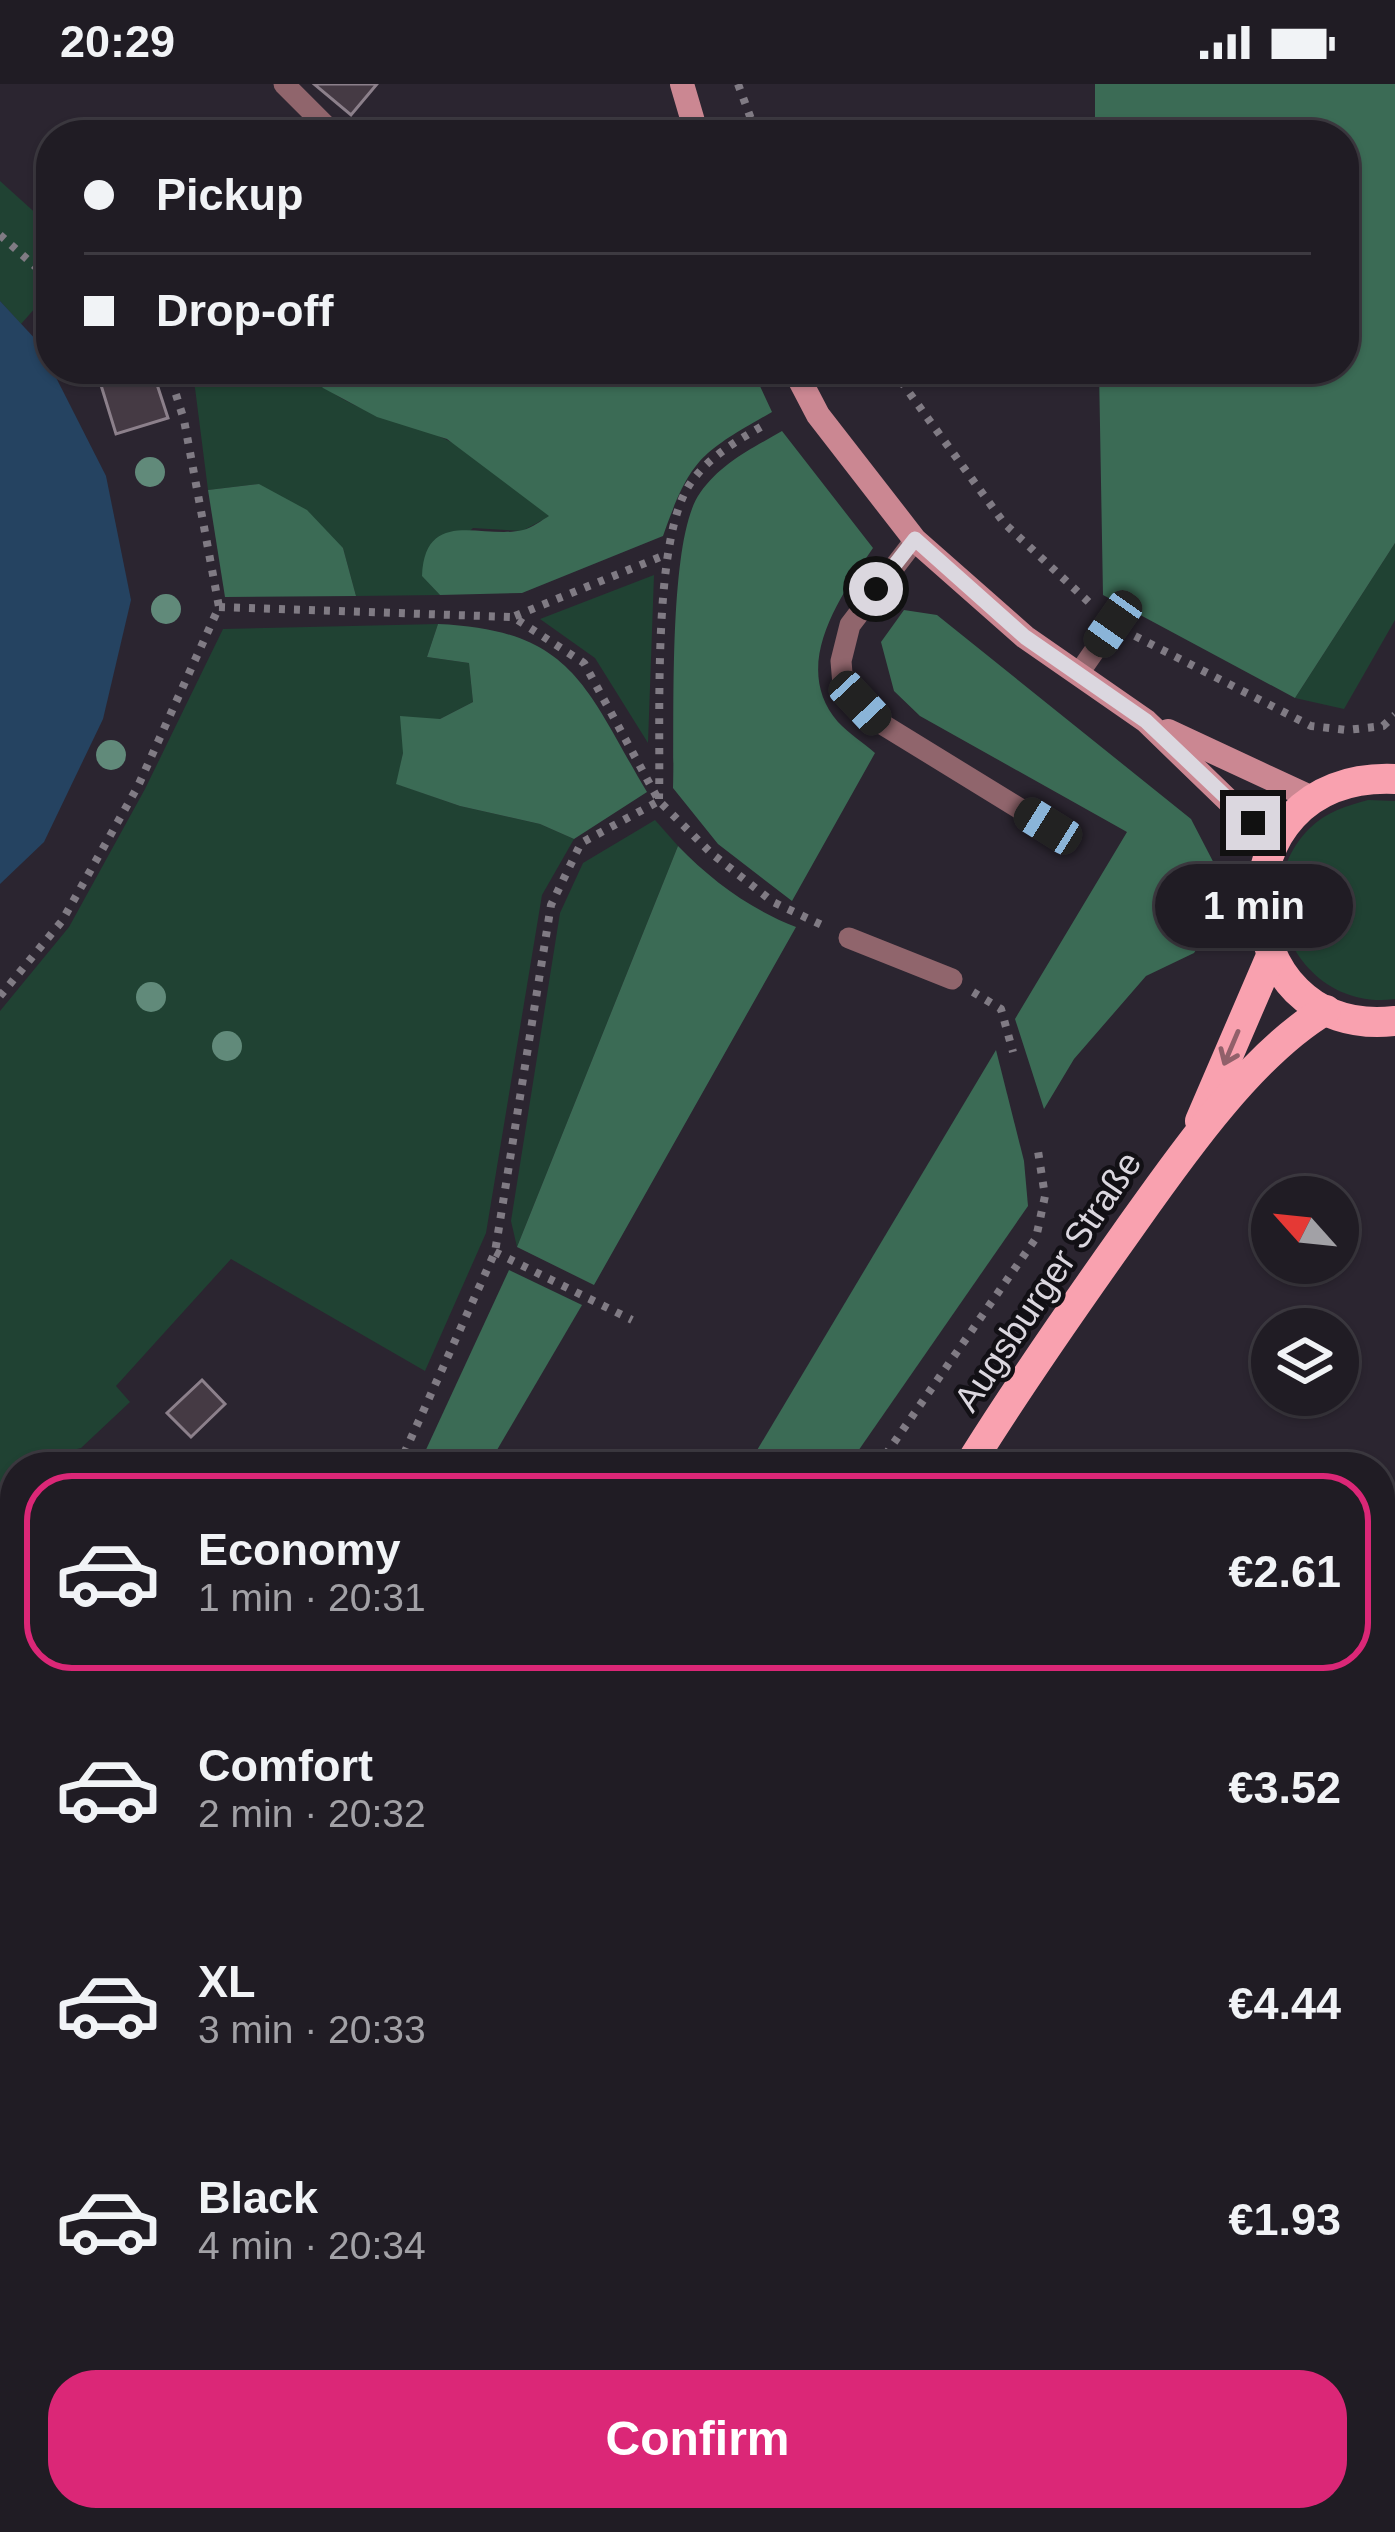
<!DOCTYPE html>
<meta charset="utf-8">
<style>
:root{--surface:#201c24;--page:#2d2931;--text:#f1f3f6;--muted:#a2a1a6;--line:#3d3a41;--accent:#db2777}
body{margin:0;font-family:Helvetica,sans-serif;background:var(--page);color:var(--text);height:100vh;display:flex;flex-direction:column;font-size:45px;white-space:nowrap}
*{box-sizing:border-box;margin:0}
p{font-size:39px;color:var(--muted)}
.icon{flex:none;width:66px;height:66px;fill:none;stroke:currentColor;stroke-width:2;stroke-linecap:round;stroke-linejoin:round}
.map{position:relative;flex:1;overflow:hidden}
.panel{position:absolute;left:0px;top:1368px;width:1395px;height:1080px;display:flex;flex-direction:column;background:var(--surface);border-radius:48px 48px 0 0;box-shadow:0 3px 9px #0004,0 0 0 3px var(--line)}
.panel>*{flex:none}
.top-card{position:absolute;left:36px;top:36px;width:1323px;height:264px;border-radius:48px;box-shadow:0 3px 9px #0004,0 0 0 3px var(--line);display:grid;align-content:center;height:264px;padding:0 48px;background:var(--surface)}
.needle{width:78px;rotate:297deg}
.fabs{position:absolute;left:1251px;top:1092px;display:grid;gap:24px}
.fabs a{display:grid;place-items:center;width:108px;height:108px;border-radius:50%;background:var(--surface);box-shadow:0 3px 9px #0004,0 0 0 3px var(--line);font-size:60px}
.end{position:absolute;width:54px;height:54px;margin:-27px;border:15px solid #dbd7df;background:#111;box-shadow:0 0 0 6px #111}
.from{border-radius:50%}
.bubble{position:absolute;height:84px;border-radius:42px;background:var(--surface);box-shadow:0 3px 9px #0004,0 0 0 3px var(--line);font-size:39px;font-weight:800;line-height:84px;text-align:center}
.car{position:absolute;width:36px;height:72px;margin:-36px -18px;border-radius:15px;box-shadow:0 0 9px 3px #0007;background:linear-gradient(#222 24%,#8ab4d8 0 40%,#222 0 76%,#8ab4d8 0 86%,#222 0)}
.top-card b{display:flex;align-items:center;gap:42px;height:114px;font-size:45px}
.top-card b+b{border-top:3px solid var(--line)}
.top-card i{width:30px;height:30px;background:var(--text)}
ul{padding:21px 0 0;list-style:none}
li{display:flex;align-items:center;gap:36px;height:198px;margin:0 24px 18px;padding:0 24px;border:6px solid transparent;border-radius:48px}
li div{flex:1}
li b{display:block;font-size:45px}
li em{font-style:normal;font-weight:800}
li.current{border-color:var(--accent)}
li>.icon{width:108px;height:108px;stroke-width:1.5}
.button{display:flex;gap:24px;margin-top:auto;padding:24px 48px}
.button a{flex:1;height:138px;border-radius:48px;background:var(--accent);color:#fff;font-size:48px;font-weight:800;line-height:138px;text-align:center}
.status{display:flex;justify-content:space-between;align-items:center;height:84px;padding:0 60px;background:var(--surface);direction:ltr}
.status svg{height:33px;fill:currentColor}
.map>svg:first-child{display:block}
.green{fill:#204233}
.forest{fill:#3b6b55}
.water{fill:#254361}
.building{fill:#453a44;stroke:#8c808b;stroke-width:3}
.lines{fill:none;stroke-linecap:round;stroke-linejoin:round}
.path{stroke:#807b84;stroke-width:8;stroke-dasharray:6 9;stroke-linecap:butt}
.lane{stroke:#90656c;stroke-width:21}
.secondary{stroke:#cb8792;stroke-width:24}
.primary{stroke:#f9a1af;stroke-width:30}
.tree{fill:#618a7a}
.oneway{stroke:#91606a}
.route{stroke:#dbd7df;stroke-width:15}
.labels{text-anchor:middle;stroke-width:9;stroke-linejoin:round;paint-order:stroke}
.street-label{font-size:36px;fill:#dbd7df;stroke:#121015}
</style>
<div class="status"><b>20:29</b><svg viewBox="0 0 49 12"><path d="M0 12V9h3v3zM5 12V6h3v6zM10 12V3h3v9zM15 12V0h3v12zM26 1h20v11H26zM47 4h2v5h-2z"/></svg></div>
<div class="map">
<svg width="1395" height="2448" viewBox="0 0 1395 2448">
<rect width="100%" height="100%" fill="#2b2530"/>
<!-- green -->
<g class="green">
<polygon points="0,97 51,143 51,206 21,240 0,217"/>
<path d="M 189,285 L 306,285 C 346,331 395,331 445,355 C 480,371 519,409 550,432 L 522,447 L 473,444 L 422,491 L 440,511 L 356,512 L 343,464 L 259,400 L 208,406 L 195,304 Z"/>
<polygon points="1395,459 1395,536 1344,625 1295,614"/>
<polygon points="654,491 648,659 595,574 540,535"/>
<polygon points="438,540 427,573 469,579 473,618 440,635 403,669 397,700 460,722 540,740 574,755 542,811 486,1149 425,1287 231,1175 116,1302 130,1318 81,1364 52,1371 38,1383 15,1383 15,1696 0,1682 0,927 69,843 145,705 223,545"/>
<path d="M 1368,716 L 1395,717 L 1395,915 C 1302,928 1241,812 1310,744 C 1326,728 1346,722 1368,716 Z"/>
<polygon points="655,736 678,762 517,1163 511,1137 560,829 583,779"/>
<polygon points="0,1714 15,1728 15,1820 0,1843"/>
</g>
<!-- forest -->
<g class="forest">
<polygon points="1095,0 1395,0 1395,459 1295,614 1103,511 1099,285 1344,285 1344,51 1095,51"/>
<path d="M 306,285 L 752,285 L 772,328 C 701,369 691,373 663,452 L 522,509 L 440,511 L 422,492 C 425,422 484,456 523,446 C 532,444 542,436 549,432 L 447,355 L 377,333 L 323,304 Z"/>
<path d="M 782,347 L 873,464 C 840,513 790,582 838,638 C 848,649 864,659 875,669 L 792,817 L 718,760 L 673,704 C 675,640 667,455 700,409 C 721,379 751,365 782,347 Z"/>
<polygon points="259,400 307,426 343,464 356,512 225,513 208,406"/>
<polygon points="904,526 937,531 1191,735 1219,789 1215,837 1194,869 1146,892 1074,975 1044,1025 1015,935 1127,748 920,632 894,607 881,558"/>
<path d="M 438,540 C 574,546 585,604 647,708 L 574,755 L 540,740 L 460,722 L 396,700 L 403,669 L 400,632 L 440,635 L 473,618 L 469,579 L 427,573 Z"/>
<path d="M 678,762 C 712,797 750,825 796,843 L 594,1201 L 517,1163 Z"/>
<polygon points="996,966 1024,1077 1028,1122 847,1383 747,1383"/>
<polygon points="509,1186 582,1221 487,1383 418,1383"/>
<polygon points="89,2433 230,2433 216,2448 76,2448"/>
<polygon points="384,2433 780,2433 797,2448 370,2448"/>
</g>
<!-- water -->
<polygon class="water" points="0,217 38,258 106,392 131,516 103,635 44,758 0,800"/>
<!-- building -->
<g class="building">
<polygon points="314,0 377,0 351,31"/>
<polygon points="96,285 152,285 168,334 116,350"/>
<polygon points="202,1296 225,1320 191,1353 167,1329"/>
</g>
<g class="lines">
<!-- path -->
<g class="path">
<polyline points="738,0 757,51"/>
<polyline points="0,151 36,183 51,189"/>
<polyline points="892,285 1004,439 1094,523"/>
<polyline points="839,298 859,285"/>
<polyline points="219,523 513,533 584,579 659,717 711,769 773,818 826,843"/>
<polyline points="515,532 665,471"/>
<polyline points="1135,552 1311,642 1347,646 1383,642 1395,631"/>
<path d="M 659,715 C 661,642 651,451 692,397 C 711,371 737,357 764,341"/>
<polyline points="973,908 1001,925 1013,968"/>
<polyline points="0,912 62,837 138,702 219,523 184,336 168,285"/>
<polyline points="495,1168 632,1236"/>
<polyline points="398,1383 495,1168 551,821 581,759 659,717"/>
<polyline points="877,1383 1036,1154 1045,1112 1038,1067"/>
<polyline points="0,1698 15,1712"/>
<polyline points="0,2389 15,2402"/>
<polyline points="828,2433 844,2448"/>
<polyline points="348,2448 361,2433"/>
</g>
<!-- lane -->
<g class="lane">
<polyline points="284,0 335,51"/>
<polyline points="915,456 850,541 841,577 843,601 877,637 1048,742"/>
<polyline points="1079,589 1113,540"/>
<polyline points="849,854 952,895"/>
</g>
<!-- secondary -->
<g class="secondary">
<polyline points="682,0 697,51"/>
<polyline points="794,285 818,331 915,456 1025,553 1146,637 1272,759"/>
<polyline points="1168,647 1312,714"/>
</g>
<!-- primary -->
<g class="primary">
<path d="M 1395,695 C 1209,687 1224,957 1395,937"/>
<polyline points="1200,1037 1271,872"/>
<path d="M 968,1383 C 1017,1304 1070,1228 1124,1152 C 1175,1080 1249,971 1326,926"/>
<polyline points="275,2448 287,2433"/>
</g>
</g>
<!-- trees -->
<g class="tree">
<circle cx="150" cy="388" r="15"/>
<circle cx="166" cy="525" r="15"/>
<circle cx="111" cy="671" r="15"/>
<circle cx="151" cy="913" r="15"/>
<circle cx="227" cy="962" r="15"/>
</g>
<!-- one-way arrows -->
<defs><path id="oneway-shaft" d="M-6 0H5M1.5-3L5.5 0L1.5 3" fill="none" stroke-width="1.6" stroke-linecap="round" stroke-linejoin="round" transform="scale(3)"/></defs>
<use class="oneway" href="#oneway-shaft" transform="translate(1231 964) rotate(113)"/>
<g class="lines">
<!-- route -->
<polyline class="route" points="876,505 915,455 1025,553 1146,637 1253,739"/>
</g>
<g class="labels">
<!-- street labels -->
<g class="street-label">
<text transform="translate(1047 1197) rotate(-56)" y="13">Augsburger Straße</text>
</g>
</g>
</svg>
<div class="fabs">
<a><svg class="needle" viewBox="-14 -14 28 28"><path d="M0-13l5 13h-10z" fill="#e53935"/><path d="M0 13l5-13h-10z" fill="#a2a1a6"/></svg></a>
<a><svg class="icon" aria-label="layers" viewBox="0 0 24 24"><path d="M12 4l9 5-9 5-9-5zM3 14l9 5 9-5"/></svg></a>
</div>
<i class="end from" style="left:876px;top:505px"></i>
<i class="end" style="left:1253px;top:739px"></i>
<div class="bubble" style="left:1155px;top:780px;width:198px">1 min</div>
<i class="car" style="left:1113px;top:540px;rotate:215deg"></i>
<i class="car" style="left:860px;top:619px;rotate:137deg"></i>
<i class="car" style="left:1048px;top:742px;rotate:302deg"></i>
<div class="top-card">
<b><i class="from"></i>Pickup</b>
<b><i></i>Drop-off</b>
</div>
<section class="panel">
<ul>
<li class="current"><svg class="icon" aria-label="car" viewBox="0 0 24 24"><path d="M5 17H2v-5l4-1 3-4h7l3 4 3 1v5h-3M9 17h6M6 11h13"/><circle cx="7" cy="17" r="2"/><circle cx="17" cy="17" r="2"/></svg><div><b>Economy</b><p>1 min · 20:31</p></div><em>€2.61</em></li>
<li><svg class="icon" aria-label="car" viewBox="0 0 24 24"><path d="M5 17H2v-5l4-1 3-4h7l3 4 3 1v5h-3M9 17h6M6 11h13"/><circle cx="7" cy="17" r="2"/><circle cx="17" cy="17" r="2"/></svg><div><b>Comfort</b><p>2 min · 20:32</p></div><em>€3.52</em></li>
<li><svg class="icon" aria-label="car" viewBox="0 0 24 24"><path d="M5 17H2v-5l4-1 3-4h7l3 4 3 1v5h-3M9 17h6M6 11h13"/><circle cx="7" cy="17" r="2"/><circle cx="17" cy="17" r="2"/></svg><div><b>XL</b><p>3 min · 20:33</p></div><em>€4.44</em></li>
<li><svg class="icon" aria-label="car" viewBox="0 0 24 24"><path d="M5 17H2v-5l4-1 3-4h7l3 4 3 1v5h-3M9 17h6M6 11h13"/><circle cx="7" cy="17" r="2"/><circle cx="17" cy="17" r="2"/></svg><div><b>Black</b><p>4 min · 20:34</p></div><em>€1.93</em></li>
</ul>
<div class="button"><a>Confirm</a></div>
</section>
</div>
